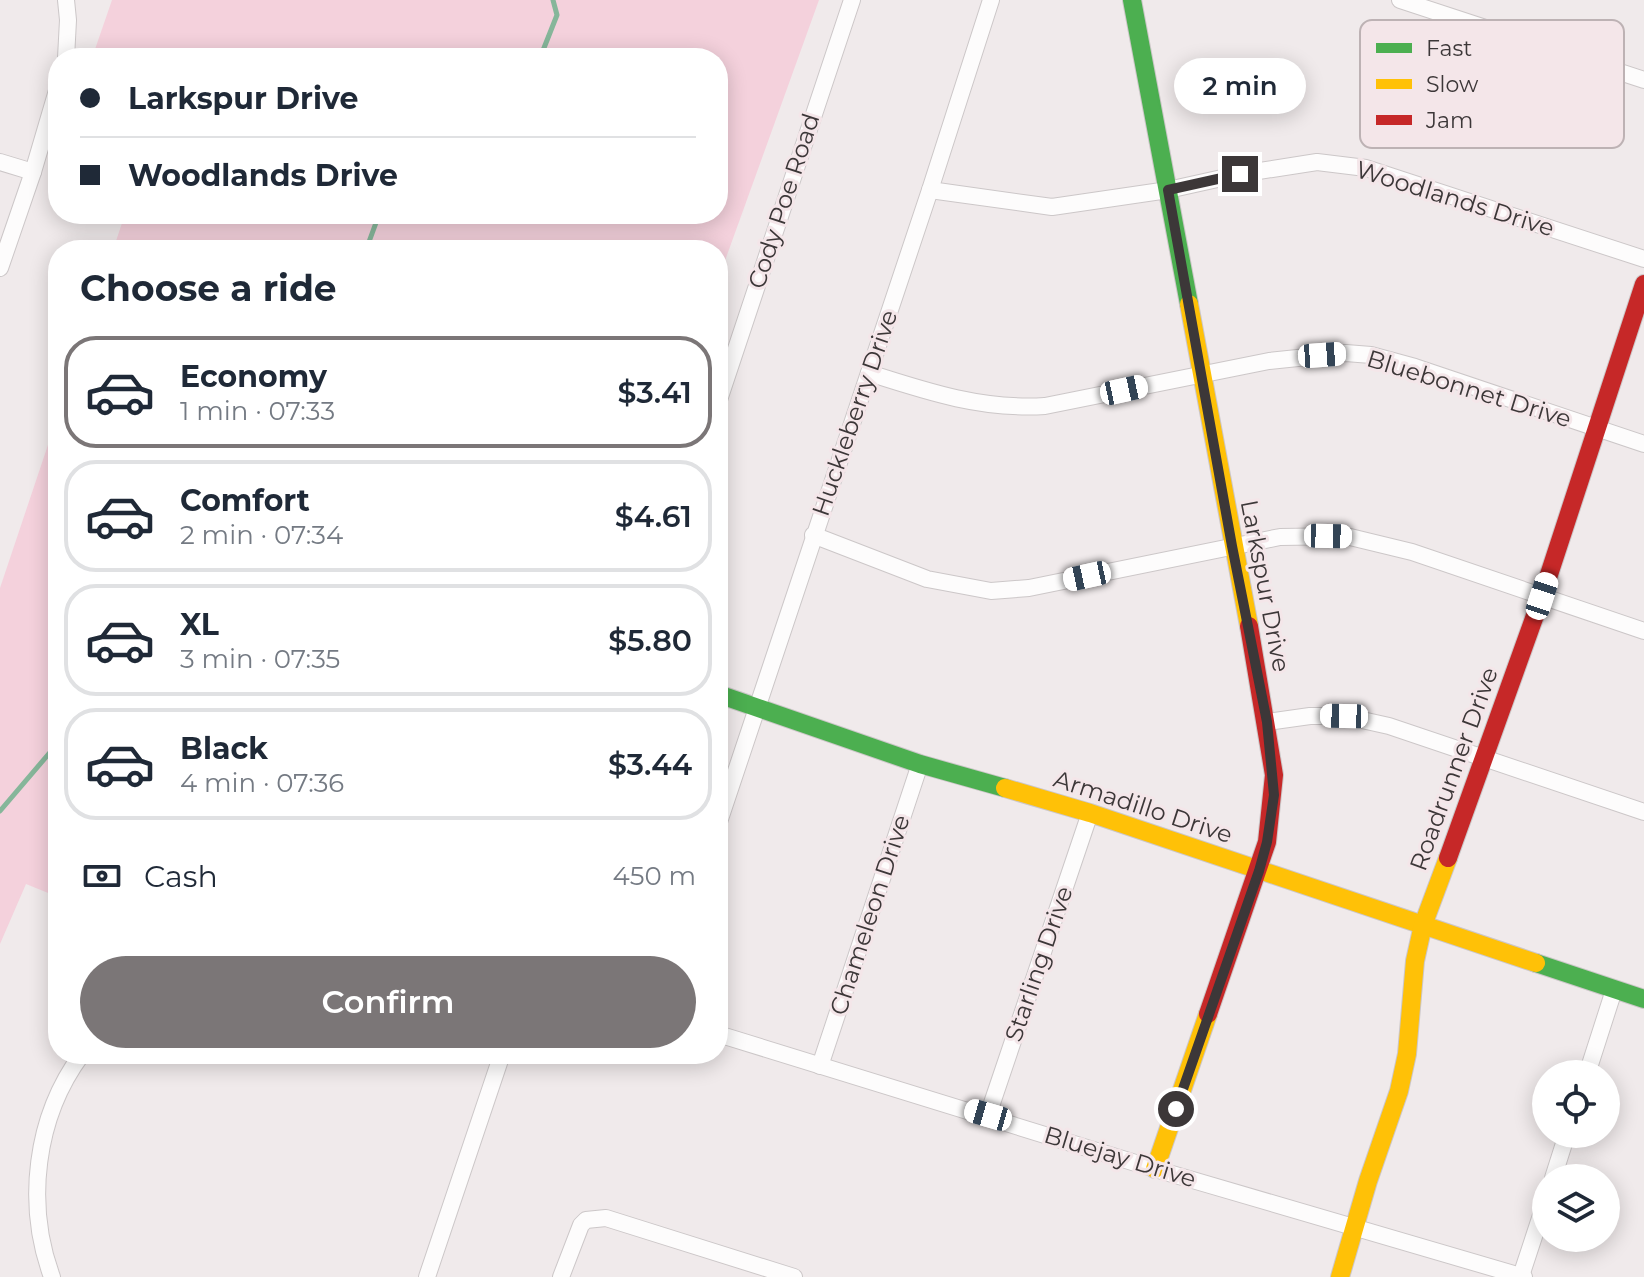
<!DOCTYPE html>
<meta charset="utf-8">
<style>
:root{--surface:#fff;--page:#f6f6f7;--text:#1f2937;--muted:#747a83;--line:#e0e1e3;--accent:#7b7677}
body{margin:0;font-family:Montserrat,sans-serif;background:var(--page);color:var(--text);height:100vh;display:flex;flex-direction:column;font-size:30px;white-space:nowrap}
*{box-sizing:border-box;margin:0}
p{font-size:26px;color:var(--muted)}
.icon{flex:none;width:44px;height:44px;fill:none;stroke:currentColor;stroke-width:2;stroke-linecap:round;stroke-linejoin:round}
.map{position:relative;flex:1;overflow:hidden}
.panel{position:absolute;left:48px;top:240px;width:680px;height:824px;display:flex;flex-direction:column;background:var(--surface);border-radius:32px;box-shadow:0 4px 20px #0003}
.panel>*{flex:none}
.banner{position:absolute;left:48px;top:48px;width:680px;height:176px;border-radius:32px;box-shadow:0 4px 20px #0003;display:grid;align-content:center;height:176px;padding:0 32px;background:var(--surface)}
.fabs{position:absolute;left:1532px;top:1060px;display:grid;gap:16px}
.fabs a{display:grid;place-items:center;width:88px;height:88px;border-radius:50%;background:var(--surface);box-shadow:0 4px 20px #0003;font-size:40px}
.end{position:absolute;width:36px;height:36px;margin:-18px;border:10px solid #3c3738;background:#fff;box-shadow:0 0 0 4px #fff}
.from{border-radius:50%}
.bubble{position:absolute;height:56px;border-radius:28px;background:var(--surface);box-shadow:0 4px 20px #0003;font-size:26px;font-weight:600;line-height:56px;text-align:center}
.car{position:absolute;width:24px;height:48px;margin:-24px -12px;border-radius:10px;box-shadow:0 0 6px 2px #0007;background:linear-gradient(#fff 24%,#345 0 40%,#fff 0 76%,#345 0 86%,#fff 0)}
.banner b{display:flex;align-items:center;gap:28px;height:76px;font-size:30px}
.banner b+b{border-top:2px solid var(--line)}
.banner i{width:20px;height:20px;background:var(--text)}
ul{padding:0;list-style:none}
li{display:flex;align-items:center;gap:24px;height:112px;margin:0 16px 12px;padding:0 16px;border:4px solid var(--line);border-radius:32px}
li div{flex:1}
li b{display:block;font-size:30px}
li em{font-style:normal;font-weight:600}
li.current{border-color:var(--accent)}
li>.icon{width:72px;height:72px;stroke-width:1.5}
h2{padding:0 32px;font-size:36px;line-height:96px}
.pay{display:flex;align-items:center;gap:20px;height:88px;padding:0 32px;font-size:30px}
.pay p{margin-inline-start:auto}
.action{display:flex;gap:16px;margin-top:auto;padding:16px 32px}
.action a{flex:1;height:92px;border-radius:48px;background:var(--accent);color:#fff;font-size:32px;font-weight:600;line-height:92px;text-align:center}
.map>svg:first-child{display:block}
.green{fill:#f4d1dc}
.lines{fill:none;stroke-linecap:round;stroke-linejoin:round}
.stream{stroke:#86b69a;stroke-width:5}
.lane-casing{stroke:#ccc7c8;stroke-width:10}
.street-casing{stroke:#ccc7c8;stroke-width:18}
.fast-casing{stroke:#ccc7c8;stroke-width:20}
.slow-casing{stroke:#ccc7c8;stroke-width:20}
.jam-casing{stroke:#ccc7c8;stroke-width:20}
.lane{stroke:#fdfcfc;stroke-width:8}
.street{stroke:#fdfcfc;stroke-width:16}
.fast{stroke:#4caf50;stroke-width:18}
.slow{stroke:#ffc107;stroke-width:18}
.jam{stroke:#c62828;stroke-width:18}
.route{stroke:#3c3738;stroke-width:10}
.labels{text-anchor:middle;stroke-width:6;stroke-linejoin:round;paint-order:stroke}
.street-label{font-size:24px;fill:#3c3738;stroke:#f4e6e9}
.key{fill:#f4e6e9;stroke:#bdb2b4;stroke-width:2}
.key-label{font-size:22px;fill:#3c3738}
</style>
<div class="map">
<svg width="1644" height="1277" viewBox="0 0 1644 1277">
<rect width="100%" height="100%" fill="#f0eaeb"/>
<!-- green -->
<g class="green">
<polygon points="112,0 819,0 718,280 718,250 113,250 125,214 718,214 718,58 92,58"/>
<polygon points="58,415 58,897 26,884 0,944 0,588"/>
</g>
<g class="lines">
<!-- stream -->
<g class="stream">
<polyline points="540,58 557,15 553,0"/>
<polyline points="366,250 377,220 386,214"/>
<polyline points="0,811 58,743"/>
</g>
<defs>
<polyline id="lane" points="718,310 722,297"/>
<g id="street">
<polyline points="66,0 68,20 66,58"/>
<polyline points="1400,0 1644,80"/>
<polyline points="0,162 33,172"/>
<polyline points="930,190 1052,207 1168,190 1240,174 1317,162 1366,168 1644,259"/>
<polyline points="0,268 33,172 58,87"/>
<path d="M 869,373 C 928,392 983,410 1045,406 L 1269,361 L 1346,353 L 1371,355 L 1415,367 L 1644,444"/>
<polyline points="718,403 852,0"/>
<polyline points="813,535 927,579 991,591 1029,588 1280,537 1346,536 1412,552 1644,631"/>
<polyline points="1267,722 1310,716 1344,716 1389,726 1644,812"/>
<polyline points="718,825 930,190 991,0"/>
<polyline points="718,1034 1155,1169 1524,1277"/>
<polyline points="820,1066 920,764"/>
<polyline points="1587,1074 1614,990"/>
<polyline points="988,1115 1090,813"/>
<polyline points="1553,1178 1567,1134"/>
<polyline points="1521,1276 1546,1200"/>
<path d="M 52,1277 C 25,1204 35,1117 82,1054"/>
<polyline points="427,1277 502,1054"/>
<polyline points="561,1277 581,1225 586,1220 606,1218 794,1277"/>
</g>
<g id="fast">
<polyline points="1132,0 1189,304"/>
<polyline points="718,694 920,764 1005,788"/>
<polyline points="1536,963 1644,999"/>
</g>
<g id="slow">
<polyline points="1189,304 1249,626"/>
<polyline points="1005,788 1090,813 1536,963"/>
<polyline points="1155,1169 1208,1014"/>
<polyline points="1340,1277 1368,1181 1399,1091 1407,1054 1415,961 1423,925 1448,858"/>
</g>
<g id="jam">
<polyline points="1448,858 1542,596 1644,284"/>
<polyline points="1208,1014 1267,842 1274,775 1249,626"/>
</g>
</defs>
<!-- lane casing -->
<use href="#lane" class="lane-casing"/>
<!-- street casing -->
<use href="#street" class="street-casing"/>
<!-- fast casing -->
<use href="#fast" class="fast-casing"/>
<!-- slow casing -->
<use href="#slow" class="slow-casing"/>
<!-- jam casing -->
<use href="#jam" class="jam-casing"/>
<!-- lane -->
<use href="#lane" class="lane"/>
<!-- street -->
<use href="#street" class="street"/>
<!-- fast -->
<use href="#fast" class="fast"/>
<!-- slow -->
<use href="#slow" class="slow"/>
<!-- jam -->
<use href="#jam" class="jam"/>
</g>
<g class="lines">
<!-- route -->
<polyline class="route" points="1176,1109 1259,871 1267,842 1274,795 1267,722 1232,546 1168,190 1240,174"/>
</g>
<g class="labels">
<!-- street labels -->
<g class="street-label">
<text transform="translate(1455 199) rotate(17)" y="8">Woodlands Drive</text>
<text transform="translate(784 201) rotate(-72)" y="8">Cody Poe Road</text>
<text transform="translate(1469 389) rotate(17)" y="8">Bluebonnet Drive</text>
<text transform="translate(855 413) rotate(-71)" y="8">Huckleberry Drive</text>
<text transform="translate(1265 586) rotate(79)" y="8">Larkspur Drive</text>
<text transform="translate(1454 769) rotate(-70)" y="8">Roadrunner Drive</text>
<text transform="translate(1143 807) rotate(18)" y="8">Armadillo Drive</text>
<text transform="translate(870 915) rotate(-72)" y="8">Chameleon Drive</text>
<text transform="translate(1039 964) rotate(-71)" y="8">Starling Drive</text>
<text transform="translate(1120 1157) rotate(17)" y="8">Bluejay Drive</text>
</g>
</g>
<!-- legend -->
<rect x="1360" y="20" width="264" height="128" rx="12" class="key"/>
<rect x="1376" y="43" width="36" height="10" fill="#4caf50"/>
<rect x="1376" y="79" width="36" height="10" fill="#ffc107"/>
<rect x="1376" y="115" width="36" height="10" fill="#c62828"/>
<g class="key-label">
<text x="1426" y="56">Fast</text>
<text x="1426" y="92">Slow</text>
<text x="1426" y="128">Jam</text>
</g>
</svg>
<div class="fabs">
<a><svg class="icon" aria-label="locate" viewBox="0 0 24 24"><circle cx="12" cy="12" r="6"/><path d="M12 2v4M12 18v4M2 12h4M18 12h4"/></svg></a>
<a><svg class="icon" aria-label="layers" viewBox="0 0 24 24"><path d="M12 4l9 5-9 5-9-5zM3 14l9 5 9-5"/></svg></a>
</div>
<i class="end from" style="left:1176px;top:1109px"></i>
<i class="end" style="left:1240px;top:174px"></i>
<div class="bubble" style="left:1174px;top:58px;width:132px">2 min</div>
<i class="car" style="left:1322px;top:355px;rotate:86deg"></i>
<i class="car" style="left:1124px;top:390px;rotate:78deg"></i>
<i class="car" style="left:1328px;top:536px;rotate:91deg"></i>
<i class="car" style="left:1087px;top:576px;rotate:258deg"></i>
<i class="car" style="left:1542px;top:596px;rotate:18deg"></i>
<i class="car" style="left:1344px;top:716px;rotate:271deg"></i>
<i class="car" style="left:988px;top:1115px;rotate:286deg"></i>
<div class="banner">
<b><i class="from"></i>Larkspur Drive</b>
<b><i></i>Woodlands Drive</b>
</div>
<section class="panel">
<h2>Choose a ride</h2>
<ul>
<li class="current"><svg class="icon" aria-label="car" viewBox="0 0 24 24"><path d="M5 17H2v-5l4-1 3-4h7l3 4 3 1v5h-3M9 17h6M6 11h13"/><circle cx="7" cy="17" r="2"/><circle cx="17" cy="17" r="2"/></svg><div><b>Economy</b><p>1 min · 07:33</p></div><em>$3.41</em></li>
<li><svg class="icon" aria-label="car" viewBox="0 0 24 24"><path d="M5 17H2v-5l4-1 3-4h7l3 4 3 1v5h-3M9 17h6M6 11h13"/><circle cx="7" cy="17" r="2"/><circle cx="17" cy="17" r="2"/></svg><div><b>Comfort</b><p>2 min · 07:34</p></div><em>$4.61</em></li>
<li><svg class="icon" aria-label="car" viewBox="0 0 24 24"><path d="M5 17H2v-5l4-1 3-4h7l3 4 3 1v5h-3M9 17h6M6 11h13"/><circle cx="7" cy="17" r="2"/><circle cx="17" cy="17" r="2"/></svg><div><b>XL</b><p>3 min · 07:35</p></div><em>$5.80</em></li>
<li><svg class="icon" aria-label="car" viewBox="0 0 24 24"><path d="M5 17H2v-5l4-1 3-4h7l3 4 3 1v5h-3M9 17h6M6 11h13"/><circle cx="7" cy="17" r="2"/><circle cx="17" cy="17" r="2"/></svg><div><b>Black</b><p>4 min · 07:36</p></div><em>$3.44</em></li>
</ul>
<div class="pay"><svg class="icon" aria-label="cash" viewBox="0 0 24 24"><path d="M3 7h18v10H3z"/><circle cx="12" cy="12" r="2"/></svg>Cash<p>450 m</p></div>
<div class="action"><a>Confirm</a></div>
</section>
</div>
